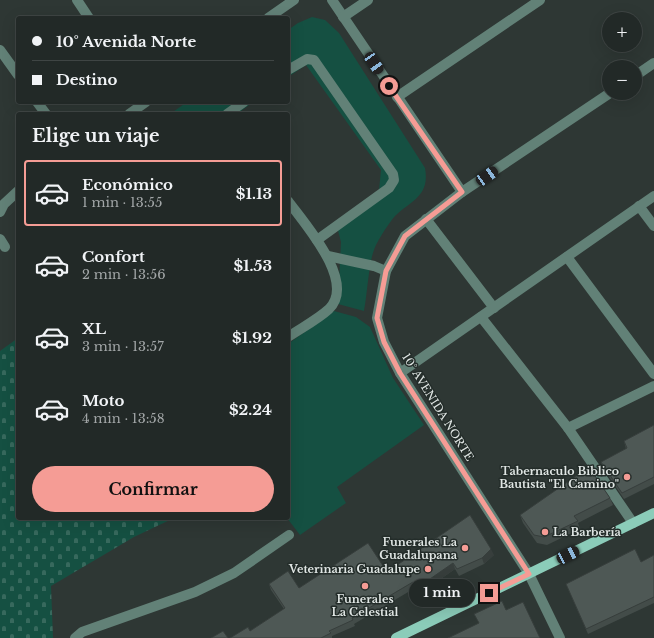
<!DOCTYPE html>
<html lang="es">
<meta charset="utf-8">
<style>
:root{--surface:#222927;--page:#2a312f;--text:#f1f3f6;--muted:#a2a6a7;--line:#3f4544;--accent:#f59c95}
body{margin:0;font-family:"Libre Baskerville",serif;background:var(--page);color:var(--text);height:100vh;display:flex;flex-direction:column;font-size:15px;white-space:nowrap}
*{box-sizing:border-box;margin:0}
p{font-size:13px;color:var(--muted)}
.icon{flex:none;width:22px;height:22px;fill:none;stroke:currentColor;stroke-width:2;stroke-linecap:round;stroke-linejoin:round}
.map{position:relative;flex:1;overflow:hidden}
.details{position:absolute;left:16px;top:112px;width:274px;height:408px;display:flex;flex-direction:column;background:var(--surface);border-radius:4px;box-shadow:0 4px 16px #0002,0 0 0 1px var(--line)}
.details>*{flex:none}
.top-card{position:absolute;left:16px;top:16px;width:274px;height:88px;border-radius:4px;box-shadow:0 4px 16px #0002,0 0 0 1px var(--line);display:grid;align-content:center;height:88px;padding:0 16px;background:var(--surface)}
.tools{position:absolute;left:602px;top:12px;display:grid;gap:8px}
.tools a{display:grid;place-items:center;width:40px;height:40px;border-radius:50%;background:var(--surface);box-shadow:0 4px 16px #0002,0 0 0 1px var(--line);font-size:20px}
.end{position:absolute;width:18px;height:18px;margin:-9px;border:5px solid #f59c95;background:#111;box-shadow:0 0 0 2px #111}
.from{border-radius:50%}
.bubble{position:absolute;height:28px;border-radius:14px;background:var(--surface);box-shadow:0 4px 16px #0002,0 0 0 1px var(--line);font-size:13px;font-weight:700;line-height:28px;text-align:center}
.car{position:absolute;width:12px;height:24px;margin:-12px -6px;border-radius:5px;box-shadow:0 0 3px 1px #0007;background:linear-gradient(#222 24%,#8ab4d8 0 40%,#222 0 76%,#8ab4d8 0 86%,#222 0)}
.top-card b{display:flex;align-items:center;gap:14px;height:38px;font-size:15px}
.top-card b+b{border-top:1px solid var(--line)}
.top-card i{width:10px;height:10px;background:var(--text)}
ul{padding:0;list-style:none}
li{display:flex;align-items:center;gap:12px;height:66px;margin:0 8px 6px;padding:0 8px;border:2px solid transparent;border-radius:4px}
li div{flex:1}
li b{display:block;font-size:15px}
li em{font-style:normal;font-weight:700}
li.current{border-color:var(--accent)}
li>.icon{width:36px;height:36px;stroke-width:1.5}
h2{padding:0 16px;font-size:18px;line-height:48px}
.action{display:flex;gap:8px;margin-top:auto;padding:8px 16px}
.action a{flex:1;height:46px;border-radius:24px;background:var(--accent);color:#111;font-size:16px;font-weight:700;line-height:46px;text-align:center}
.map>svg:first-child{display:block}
.green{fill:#155042}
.cemetery{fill:url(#cemetery-stones)}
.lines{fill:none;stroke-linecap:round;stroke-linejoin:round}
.minor{stroke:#628177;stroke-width:10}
.major{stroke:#8bccb9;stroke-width:10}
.wall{fill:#434c49}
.shaded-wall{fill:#373e3c}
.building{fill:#4e5855;stroke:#373e3c}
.route{stroke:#f59c95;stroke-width:5}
.poi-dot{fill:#f59c95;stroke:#242d2a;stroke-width:1.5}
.labels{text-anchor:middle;stroke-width:3;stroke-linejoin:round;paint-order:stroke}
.street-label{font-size:11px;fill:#e0e6e4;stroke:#242d2a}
.poi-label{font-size:11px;font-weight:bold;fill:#e0e6e4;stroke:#242d2a;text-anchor:end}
</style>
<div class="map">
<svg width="654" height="638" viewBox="0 0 654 638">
<defs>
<pattern id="cemetery-stones" width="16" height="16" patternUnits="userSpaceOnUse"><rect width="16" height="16" fill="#155042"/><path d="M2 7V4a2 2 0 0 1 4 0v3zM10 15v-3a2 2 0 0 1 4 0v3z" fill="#37695d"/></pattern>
</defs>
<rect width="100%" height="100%" fill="#2e3734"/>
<!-- green -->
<g class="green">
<path d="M 312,17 L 325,20 L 339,33 L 425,168 C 430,196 412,200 395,216 C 389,223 377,241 374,250 C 369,262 367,296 364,311 L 338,304 L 341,242 L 336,223 L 379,190 L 381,170 L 306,65 L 288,77 L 288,30 L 298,23 Z"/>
<polygon points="187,102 253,102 237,114 170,114"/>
<polygon points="334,311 356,317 370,327 393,378 424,425 337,487 346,503 300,535 287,518 288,344"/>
</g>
<!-- cemetery -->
<polygon class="cemetery" points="18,338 18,518 174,518 134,537 51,586 53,638 0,638 0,351"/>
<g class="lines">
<!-- minor -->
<g class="minor">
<polyline points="77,0 89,18"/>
<polyline points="332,0 462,192"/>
<polyline points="343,17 368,0"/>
<polyline points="268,18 294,0"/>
<polyline points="0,50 18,75"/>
<polyline points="288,70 307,59 314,60 393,174 394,180 389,188 317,240"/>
<polyline points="635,76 654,63"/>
<polyline points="397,97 540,0"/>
<polyline points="37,102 46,114"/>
<polyline points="129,114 146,102"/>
<polyline points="227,114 244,102"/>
<path d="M 288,201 C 304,223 357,282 329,309 C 317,320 301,328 288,337"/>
<polyline points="639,206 654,226"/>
<polyline points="0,212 4,204 18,191"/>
<polyline points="426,219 494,308"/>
<polyline points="0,239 5,247"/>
<polyline points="328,256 374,266 386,271"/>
<polyline points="567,257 654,374"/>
<polyline points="481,317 568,428 633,523"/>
<polyline points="400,373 654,196"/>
<polyline points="568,428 654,386"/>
<polyline points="75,638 82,632 195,592 234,573 289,535"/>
<polyline points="560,638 529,574 400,373 384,342 377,318 386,271 405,236 462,192 610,93"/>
</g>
<!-- major -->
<polyline class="major" points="396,638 654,513"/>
</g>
<!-- wall -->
<g class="wall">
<polygon points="654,425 654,484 624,499 603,468 601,462 626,449 624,441"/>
<polygon points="610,498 613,505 578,523 580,529 547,545 537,543 523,523 520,515"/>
<polygon points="494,555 484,564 459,576 455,569 419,594 415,588 354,624 355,626 332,636 332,638 230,638 250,631 284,609 271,590 269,584 299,588 387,572"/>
<polygon points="654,555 654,603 588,634 566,584 641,562"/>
</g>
<!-- shaded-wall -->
<g class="shaded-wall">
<polygon points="491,549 494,555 484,564 482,558"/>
<polygon points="453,563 455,569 419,594 417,588"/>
</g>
<!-- building -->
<g class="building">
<polygon points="654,425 654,477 622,493 601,462 627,448 624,441"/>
<polygon points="589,467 610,498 574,516 578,521 544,537 534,535 520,515"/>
<polygon points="470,515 491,549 482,558 457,569 453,563 417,588 413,582 352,618 353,620 329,631 331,633 321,638 230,638 248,627 250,631 285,608 269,584 288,571 299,588 368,543 387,572"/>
<polygon points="635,549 641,562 654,555 654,597 586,629 566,584"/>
<polygon points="502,601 506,610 523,602 540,638 448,638 479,623 474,614"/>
<polygon points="223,631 228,638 211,638"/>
</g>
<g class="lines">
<!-- route -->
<polyline class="route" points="389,86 462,192 405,236 386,271 377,318 384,342 400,373 529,574 489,593"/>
</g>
<!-- markers -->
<g class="poi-dot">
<circle cx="627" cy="477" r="4"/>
<circle cx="545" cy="532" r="4"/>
<circle cx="465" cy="548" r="4"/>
<circle cx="428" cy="569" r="4"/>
<circle cx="365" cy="586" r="4"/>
</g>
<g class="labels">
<!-- street labels -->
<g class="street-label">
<text transform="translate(438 407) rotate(58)" y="4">10° AVENIDA NORTE</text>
</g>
<!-- poi labels -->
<g class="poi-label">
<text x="619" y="475">Tabernaculo Biblico<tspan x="619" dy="13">Bautista "El Camino"</tspan></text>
<text x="553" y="536" text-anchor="start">La Barbería</text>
<text x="457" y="546">Funerales La<tspan x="457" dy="13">Guadalupana</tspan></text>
<text x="420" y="573">Veterinaria Guadalupe</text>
<text x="365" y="603" text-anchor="middle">Funerales<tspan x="365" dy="13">La Celestial</tspan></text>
</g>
</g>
</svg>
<div class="tools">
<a>+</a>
<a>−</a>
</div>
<i class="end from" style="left:389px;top:86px"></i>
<i class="end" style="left:489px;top:593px"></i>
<div class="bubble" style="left:409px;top:579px;width:66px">1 min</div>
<i class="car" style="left:374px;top:63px;rotate:146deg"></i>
<i class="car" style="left:487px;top:176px;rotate:56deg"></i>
<i class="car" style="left:568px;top:555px;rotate:64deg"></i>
<div class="top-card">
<b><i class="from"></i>10° Avenida Norte</b>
<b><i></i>Destino</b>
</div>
<section class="details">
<h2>Elige un viaje</h2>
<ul>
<li class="current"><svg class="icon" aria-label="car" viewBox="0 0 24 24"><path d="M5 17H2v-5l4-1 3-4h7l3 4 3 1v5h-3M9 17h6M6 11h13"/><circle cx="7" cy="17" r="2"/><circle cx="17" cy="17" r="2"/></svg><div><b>Económico</b><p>1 min · 13:55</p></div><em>$1.13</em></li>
<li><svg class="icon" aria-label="car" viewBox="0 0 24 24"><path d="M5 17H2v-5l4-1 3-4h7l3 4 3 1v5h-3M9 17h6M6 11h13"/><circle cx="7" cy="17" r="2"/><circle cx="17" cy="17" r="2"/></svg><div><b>Confort</b><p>2 min · 13:56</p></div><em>$1.53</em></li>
<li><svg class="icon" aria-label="car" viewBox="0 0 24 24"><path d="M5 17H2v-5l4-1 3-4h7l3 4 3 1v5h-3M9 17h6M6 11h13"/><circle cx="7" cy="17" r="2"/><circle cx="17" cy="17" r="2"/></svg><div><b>XL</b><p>3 min · 13:57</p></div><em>$1.92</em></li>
<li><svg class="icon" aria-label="car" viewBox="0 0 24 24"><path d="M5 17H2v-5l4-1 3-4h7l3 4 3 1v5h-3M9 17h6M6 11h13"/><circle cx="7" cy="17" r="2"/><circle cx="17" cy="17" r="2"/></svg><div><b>Moto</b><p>4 min · 13:58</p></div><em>$2.24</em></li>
</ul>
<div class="action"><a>Confirmar</a></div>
</section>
</div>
